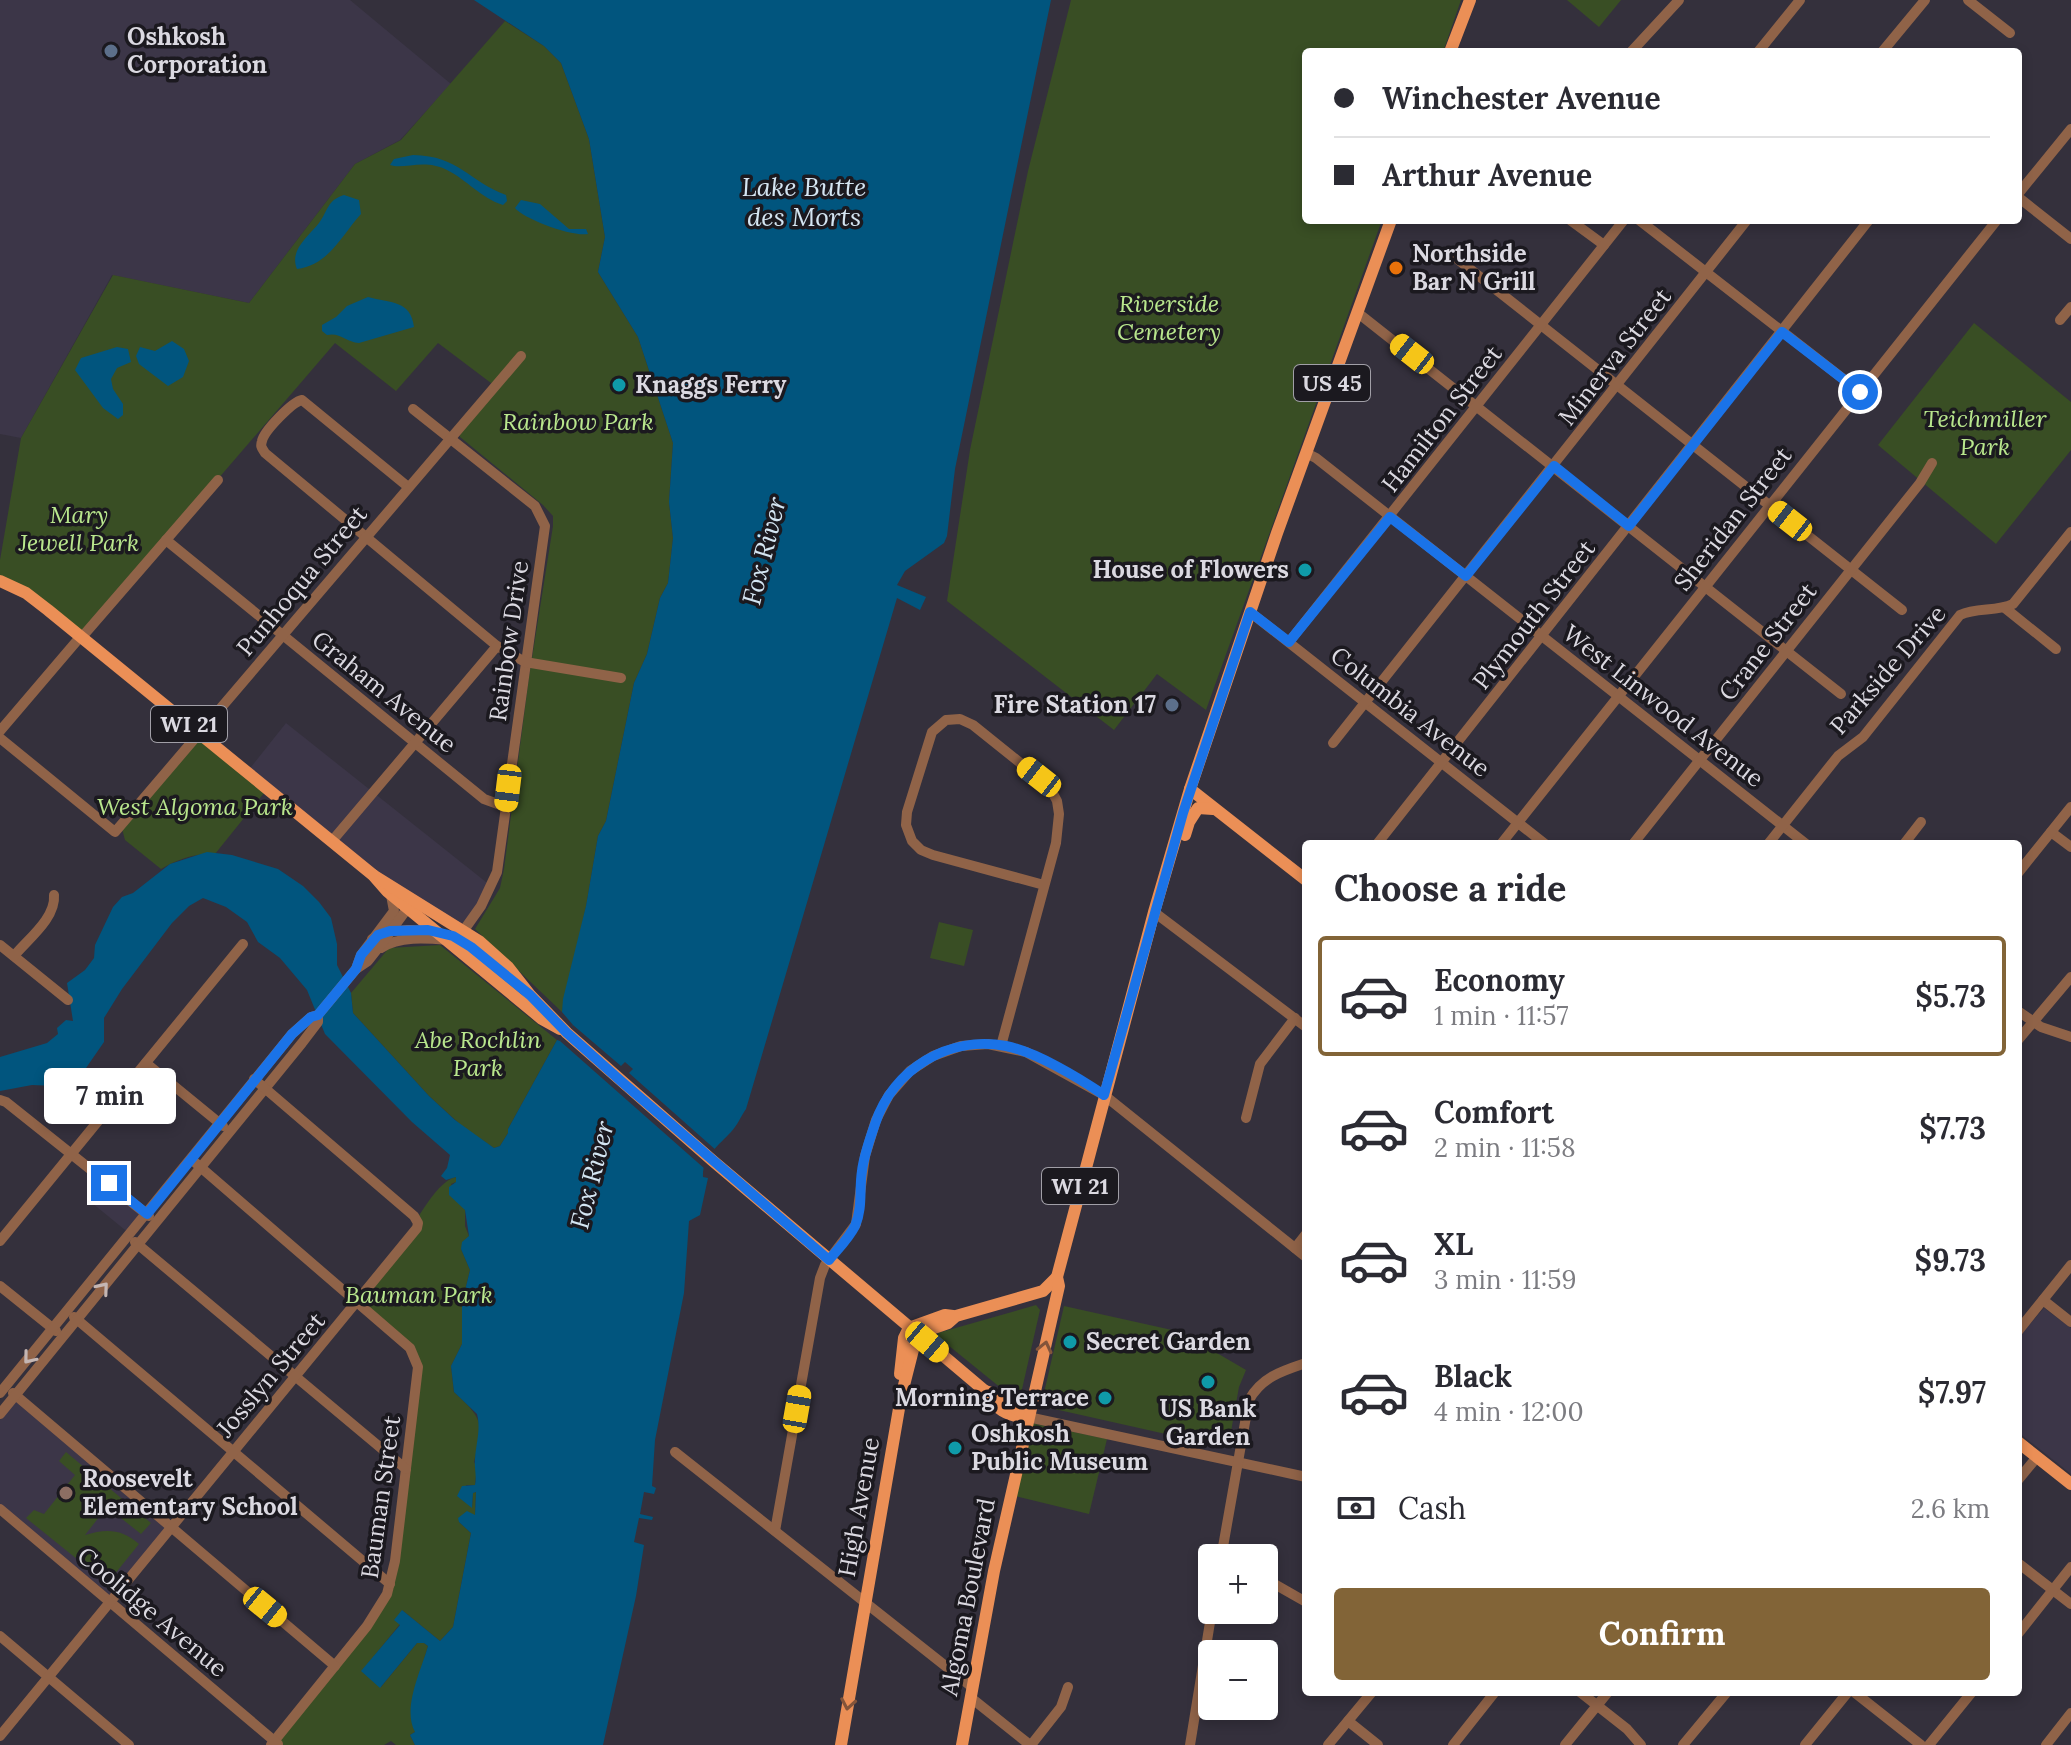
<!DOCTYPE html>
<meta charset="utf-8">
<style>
:root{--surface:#fff;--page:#f2f2f3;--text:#2b2b33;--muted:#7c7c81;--line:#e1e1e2;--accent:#826437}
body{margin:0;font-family:Lora,serif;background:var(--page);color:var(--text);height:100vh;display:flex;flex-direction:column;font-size:30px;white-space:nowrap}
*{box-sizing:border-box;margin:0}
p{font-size:26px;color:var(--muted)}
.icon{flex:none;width:44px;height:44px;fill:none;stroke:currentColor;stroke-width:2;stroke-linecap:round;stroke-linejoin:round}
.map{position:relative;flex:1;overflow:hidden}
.details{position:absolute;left:1302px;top:840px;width:720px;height:856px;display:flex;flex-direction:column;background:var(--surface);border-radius:8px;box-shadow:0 4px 12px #0003}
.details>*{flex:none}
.top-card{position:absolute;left:1302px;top:48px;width:720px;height:176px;border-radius:8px;box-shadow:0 4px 12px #0003;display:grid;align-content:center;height:176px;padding:0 32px;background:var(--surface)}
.tools{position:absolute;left:1198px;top:1544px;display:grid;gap:16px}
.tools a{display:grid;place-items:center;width:80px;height:80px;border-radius:8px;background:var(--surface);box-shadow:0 4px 12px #0003;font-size:40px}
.end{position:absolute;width:36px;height:36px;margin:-18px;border:10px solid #1a73e8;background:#fff;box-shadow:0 0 0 4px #fff}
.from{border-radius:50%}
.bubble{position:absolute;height:56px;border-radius:8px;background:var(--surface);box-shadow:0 4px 12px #0003;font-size:26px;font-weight:700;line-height:56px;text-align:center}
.car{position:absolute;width:24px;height:48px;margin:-24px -12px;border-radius:10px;box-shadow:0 0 6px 2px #0007;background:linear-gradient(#f5c518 24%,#345 0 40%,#f5c518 0 76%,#345 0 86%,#f5c518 0)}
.top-card b{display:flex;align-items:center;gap:28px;height:76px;font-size:30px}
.top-card b+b{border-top:2px solid var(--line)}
.top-card i{width:20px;height:20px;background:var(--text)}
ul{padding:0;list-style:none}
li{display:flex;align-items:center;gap:24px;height:120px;margin:0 16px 12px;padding:0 16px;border:4px solid transparent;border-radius:8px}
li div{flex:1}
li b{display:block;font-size:30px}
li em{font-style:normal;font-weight:700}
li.current{border-color:var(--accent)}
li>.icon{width:72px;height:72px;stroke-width:1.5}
h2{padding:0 32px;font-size:36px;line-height:96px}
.pay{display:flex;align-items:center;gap:20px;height:88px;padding:0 32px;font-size:30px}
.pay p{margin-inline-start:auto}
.cta{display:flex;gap:16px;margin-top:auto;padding:16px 32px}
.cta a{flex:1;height:92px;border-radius:8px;background:var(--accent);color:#fff;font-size:32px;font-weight:700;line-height:92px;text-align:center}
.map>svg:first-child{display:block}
.built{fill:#3c3648}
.green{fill:#394e24}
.water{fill:#01557e}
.pier{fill:#34303c}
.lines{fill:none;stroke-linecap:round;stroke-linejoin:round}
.minor{stroke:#906348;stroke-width:10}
.major{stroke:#eb8f56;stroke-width:12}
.oneway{stroke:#c4b6b3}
.oneway2{stroke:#83543a}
.route{stroke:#1a73e8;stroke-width:10}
.service-dot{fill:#5c6f8a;stroke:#1b191f;stroke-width:3}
.food-dot{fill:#e8710a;stroke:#1b191f;stroke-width:3}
.culture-dot{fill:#0f9aa8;stroke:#1b191f;stroke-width:3}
.education-dot{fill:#8d6e63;stroke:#1b191f;stroke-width:3}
.labels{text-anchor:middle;stroke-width:7;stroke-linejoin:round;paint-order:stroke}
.shield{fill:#1b191f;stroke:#a19fa7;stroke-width:2}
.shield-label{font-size:22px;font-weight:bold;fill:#dbd9e1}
.poi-label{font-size:24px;font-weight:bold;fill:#dbd9e1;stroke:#1b191f;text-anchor:start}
.park-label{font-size:24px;font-style:italic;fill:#b9e78d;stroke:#1b191f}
.street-label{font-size:24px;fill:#dbd9e1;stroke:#1b191f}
.water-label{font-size:26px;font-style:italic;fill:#d4e5f2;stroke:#1b191f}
</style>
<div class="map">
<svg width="2071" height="1745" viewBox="0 0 2071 1745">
<rect width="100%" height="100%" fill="#34303c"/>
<!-- built -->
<g class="built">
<polygon points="0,0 350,0 451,84 400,140 355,164 249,303 112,275 21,438 0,434"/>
<polygon points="286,723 491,886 464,930 422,908 247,772"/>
<polygon points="109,1183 147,1214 130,1234 92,1203"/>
<polygon points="2044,1308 2071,1328 2071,1474 2018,1432 2018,1338"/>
<polygon points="15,1395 171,1527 110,1602 0,1509 0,1414"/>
</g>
<!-- green -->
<g class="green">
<polygon points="1071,0 1461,0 1443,52 1306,52 1306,220 1382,220 1206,710 1157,674 1114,730 947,601 970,450 1028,171"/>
<polygon points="1567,0 1621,0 1599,27"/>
<polygon points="505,21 544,46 561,63 589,139 605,237 598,272 638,337 673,443 669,502 673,538 668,583 660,598 647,654 634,683 606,821 598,836 586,907 562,1012 475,929 500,888 504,869 529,677 553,526 553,516 543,505 460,437 460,431 495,386 438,343 396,391 335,343 82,637 0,581 0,560 21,438 113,275 249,303 355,164 401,140"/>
<polygon points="1974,323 2071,402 2071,450 1996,544 1878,445"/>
<path d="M 199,733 L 268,788 L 215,854 C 195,853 178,859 161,869 L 125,840 L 121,825 Z"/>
<polygon points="939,922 973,930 964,966 930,958"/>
<polygon points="440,945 557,1040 508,1129 508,1133 500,1146 494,1148 463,1127 429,1096 353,1013 351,993 389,948"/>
<path d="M 456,1177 L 456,1182 L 451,1184 L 465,1210 L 465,1226 L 469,1236 L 461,1249 L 470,1270 L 462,1303 L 462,1344 L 451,1366 L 454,1392 C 483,1419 484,1422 474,1462 L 477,1467 L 475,1485 L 466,1485 L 472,1507 L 473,1493 L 476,1492 L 475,1515 L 459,1522 L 471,1533 L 453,1627 L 440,1641 L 402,1610 L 400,1624 L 362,1671 L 381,1687 L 417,1643 L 424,1643 L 428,1646 L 412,1700 L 415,1732 L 410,1735 L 415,1745 L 396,1745 L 391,1741 L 384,1745 L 279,1745 L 285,1728 L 387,1594 L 417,1359 L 358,1301 C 370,1286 383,1272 394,1256 C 408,1237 434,1181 456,1177 Z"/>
<polygon points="1036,1305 1040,1310 1020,1398 1012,1397 938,1337 938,1333"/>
<polygon points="1064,1306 1181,1332 1246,1370 1239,1387 1228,1448 1041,1406"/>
<polygon points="1031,1423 1107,1439 1089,1514 1015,1496"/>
<path d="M 66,1452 L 151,1523 L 141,1534 L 107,1507 L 85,1535 C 105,1529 121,1528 139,1544 L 110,1580 L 103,1580 L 26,1518 L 34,1510 L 44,1514 L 75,1475 L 59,1461 Z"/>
</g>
<!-- water -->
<g class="water">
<path d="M 474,0 L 1051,0 L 955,469 L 947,536 L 944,543 L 905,571 L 897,585 L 926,597 L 920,610 L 897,598 L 746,1109 C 741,1116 737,1126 731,1132 C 719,1145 702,1157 703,1177 L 708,1178 L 700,1215 L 689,1221 L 684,1293 L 655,1440 L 652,1486 L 656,1488 L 654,1494 L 644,1492 L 640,1514 L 653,1517 L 652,1520 L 639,1518 L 634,1542 L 644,1545 L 636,1596 L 603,1745 L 415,1745 L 410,1735 L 415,1732 C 402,1708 421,1671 428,1646 L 424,1643 L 417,1643 L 380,1688 L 361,1671 L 400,1625 L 394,1620 L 402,1610 L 440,1641 L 453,1627 L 471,1533 L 459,1522 L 458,1518 L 467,1511 L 475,1515 L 476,1492 L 473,1493 L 472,1508 L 457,1496 L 462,1486 L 475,1485 C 477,1476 474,1468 475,1459 C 476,1443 481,1430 477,1414 L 454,1392 L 451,1366 L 462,1344 L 462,1303 L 470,1270 L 461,1249 L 462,1242 L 469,1236 L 465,1210 L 449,1195 L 449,1187 L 456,1182 L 456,1177 L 446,1180 L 441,1176 L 447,1168 L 450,1155 L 412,1122 L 325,1034 L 307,990 L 280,958 L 258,942 L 247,922 L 226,907 L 203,898 L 189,906 L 172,923 L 122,989 L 104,1018 L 104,1042 L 86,1068 L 67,1082 L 56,1086 L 32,1085 L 0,1091 L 0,1057 L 47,1043 L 58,1034 L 57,1028 L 66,1020 L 73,1021 L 67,983 L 85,970 L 94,958 L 95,945 L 113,907 L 122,897 L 133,893 L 170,864 L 207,852 L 232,855 L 278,869 L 303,886 L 319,902 L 331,918 L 337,944 L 337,965 L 351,993 L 353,1013 L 429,1096 L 455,1120 L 494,1148 L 500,1146 L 508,1133 L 508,1129 L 557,1040 L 560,1041 L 573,1025 L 562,1012 L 563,999 L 586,906 L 598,836 L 606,821 L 634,683 L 647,654 L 660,598 L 668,583 L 673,538 L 669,502 L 673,443 L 638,337 L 598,272 L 605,237 L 589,139 L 561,63 L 544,46 Z"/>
<path d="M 413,155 C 460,156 468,181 506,195 L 507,201 L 503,205 C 481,198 467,180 447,170 C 424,158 404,170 390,165 L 394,159 Z"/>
<path d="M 344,195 L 359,200 L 361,214 C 341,236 329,265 297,269 C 289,250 308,237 319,223 C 328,211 327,200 344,195 Z"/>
<path d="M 521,200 L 540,204 L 569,229 L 586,229 L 588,234 C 572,237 524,219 515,208 Z"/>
<path d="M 368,297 C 390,303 411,300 414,327 L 359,343 C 346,342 340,332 327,335 L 322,331 L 322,325 L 336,317 L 347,306 Z"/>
<polygon points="172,341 184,349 189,361 183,377 168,386 139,364 136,356 140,347 155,351"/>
<polygon points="117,347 128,349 131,362 117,368 111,379 113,389 123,404 123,415 118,419 103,408 75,370 81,358"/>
</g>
<!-- pier -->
<polygon class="pier" points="573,1025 621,1066 625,1062 633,1069 629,1073 717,1151 705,1169 560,1041"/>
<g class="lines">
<!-- minor -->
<g class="minor">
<polyline points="1968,0 2010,33"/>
<polyline points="1631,52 1679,0"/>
<polyline points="1758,52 1800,0"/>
<polyline points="1882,52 1925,0"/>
<polyline points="2018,194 2071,129"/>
<polyline points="2018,197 2071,239"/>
<polyline points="1570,220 1604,245"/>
<polyline points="1639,220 1860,392"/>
<polyline points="1451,254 1902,610"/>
<polyline points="1358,313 1841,694"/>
<polyline points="2060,320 2071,307"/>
<polyline points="413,409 535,506 545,526 497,872 481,906 464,930"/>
<polyline points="1306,453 1316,458 1806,844"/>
<path d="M 407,486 L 302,400 C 292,402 264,431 262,441 C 260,447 262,448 265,453 L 497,646 L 525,662 L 621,678"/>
<polyline points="166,540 484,799 506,807"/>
<polyline points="2005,608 2056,649"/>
<polyline points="1250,612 1545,844"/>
<polyline points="82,637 218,480"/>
<polyline points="1289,642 1624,220"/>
<polyline points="0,731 81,636"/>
<polyline points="0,738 115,832 521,356"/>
<polyline points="1333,743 1747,220"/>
<polyline points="2051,832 2071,847"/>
<polyline points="332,841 497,646"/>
<polyline points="1377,844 1869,220"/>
<polyline points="1501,844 1997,220"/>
<polyline points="1633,844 1920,483 1932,463"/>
<path d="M 1768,844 L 1838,756 L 1863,737 L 1960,615 C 1977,607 1996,612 2013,604 L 2071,532"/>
<polyline points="1904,844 1921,822"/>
<polyline points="2018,873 2071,807"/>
<polyline points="1154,912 1306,1027"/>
<path d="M 372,939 C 383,931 395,931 408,930 C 460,929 482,956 519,986"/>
<polyline points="0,945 68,1000"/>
<path d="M 381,948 C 399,936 426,938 447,940"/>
<path d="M 14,956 C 28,939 56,918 54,895"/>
<polyline points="356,969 361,955 394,911 391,895"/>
<polyline points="2018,1011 2041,1027 2071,1037"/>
<polyline points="2018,1040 2071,977"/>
<polyline points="1001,1046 1056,843 1059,814 1057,801 1049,786 973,725 960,719 946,720 932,732 907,812 906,825 912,841 921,850 933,855 1044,885"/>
<polyline points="146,1063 223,1126"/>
<polyline points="0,1100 6,1102 149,1216"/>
<polyline points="1246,1118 1260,1064 1295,1018"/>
<polyline points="191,1159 410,1348 418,1367 395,1561 387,1594 367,1626 271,1745"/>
<polyline points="0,1241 243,944"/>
<polyline points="135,1242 406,1469"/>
<polyline points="1295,1248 1306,1234"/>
<polyline points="0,1286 56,1331"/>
<polyline points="2043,1300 2071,1322"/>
<polyline points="74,1317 390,1584"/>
<polyline points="2018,1331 2071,1265"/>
<polyline points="0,1393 292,1034 311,1017 318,1015"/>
<polyline points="13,1393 335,1666"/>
<polyline points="0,1414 302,1043 318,1022 318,1015 356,969 368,961 379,947 404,913 408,901"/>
<polyline points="1028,1417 1306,1477"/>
<polyline points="675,1452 972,1687"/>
<polyline points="2018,1480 2037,1457"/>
<polyline points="0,1509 278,1744"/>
<polyline points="775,1531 820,1278 825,1265 856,1224 865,1156 876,1120 889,1095 910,1071 933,1056 961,1046 988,1044 1026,1052 1104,1095 1306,1257"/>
<path d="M 1221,1558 L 1249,1400 C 1262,1377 1282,1371 1306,1363"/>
<polyline points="2018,1563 2071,1604"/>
<polyline points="1264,1578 1306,1602"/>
<polyline points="2018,1634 2071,1567"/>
<polyline points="0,1636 129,1745"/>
<polyline points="1580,1692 1627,1729 1641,1745"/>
<polyline points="1854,1692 1921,1745"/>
<polyline points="970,1697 1030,1745"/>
<polyline points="1348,1721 1378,1745"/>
<polyline points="0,1736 417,1228 418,1223 414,1216 254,1079"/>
<polyline points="1031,1745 1061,1707 1068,1687"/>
<polyline points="1190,1745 1212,1610"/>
<polyline points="1328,1745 1372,1692"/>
<polyline points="1453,1745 1495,1692"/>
<polyline points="1565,1745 1608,1692"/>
<polyline points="1683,1745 1727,1692"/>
<polyline points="1805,1745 1848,1692"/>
<polyline points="1929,1745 1972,1692"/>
<polyline points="2046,1745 2071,1713"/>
</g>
<!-- major -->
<g class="major">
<polyline points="1450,52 1470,0"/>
<polyline points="0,581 26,593 48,610 373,875 387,891 542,1019 560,1029"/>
<polyline points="1190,789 1306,880"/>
<polyline points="1185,835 1189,822 1198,808 1213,809"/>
<path d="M 373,875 L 479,941 L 508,967 L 530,995 L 567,1033 L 713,1161 L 985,1391 C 993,1408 1009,1418 1028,1417"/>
<polyline points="917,1334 948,1323 956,1316 1043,1291 1057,1277"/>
<polyline points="900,1374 904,1338 909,1328 945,1315 953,1316"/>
<polyline points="985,1391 995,1394 1028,1417"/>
<polyline points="2018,1442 2071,1484"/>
<polyline points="841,1745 901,1397 917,1334"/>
<polyline points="962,1745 994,1571 1059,1286 1057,1277 1154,912 1190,789 1277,533 1391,220"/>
</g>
</g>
<!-- one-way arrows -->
<defs><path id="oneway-chevron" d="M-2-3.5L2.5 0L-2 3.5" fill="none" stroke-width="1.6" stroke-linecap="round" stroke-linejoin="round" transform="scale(2)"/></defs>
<g class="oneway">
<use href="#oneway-chevron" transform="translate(103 1288) rotate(-50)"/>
<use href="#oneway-chevron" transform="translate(29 1358) rotate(129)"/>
</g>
<g class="oneway2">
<use href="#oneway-chevron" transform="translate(1045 1347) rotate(-77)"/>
<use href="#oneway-chevron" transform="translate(848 1704) rotate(100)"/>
</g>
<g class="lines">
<!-- route -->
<path class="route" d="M 109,1183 L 147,1214 L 292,1034 L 311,1017 L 318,1015 L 356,969 L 361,955 L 378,935 L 390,931 L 428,930 L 453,936 L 471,947 L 530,995 L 567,1033 L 622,1082 L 829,1260 C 838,1249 849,1238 855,1226 C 863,1208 859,1189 862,1171 C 864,1155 870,1139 875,1124 C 893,1069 949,1035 1006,1046 C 1036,1052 1079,1078 1104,1095 L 1183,813 L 1250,612 L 1289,642 L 1390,517 L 1466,576 L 1554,466 L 1629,526 L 1782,332 L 1860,392"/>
</g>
<!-- markers -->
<g class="service-dot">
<circle cx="111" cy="51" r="8"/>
<circle cx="1172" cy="705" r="8"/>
</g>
<circle class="food-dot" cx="1396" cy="268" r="8"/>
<g class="culture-dot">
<circle cx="619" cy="385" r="8"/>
<circle cx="1305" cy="570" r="8"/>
<circle cx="1070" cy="1342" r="8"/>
<circle cx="1208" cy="1382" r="8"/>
<circle cx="1105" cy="1398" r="8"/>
<circle cx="955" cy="1448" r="8"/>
</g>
<circle class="education-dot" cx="66" cy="1493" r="8"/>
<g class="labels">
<!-- shield labels -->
<g class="shield">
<rect x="1294" y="365" width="76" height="36" rx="6"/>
<rect x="151" y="706" width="76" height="36" rx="6"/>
<rect x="1042" y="1168" width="76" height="36" rx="6"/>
</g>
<g class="shield-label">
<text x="1332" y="391">US 45</text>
<text x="189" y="732">WI 21</text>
<text x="1080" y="1194">WI 21</text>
</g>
<!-- poi labels -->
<g class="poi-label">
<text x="127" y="45">Oshkosh<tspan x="127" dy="28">Corporation</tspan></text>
<text x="1412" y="262">Northside<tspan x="1412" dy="28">Bar N Grill</tspan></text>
<text x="635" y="393">Knaggs Ferry</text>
<text x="1289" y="578" text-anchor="end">House of Flowers</text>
<text x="1156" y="713" text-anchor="end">Fire Station 17</text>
<text x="1086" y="1350">Secret Garden</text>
<text x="1089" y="1406" text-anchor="end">Morning Terrace</text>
<text x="1208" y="1417" text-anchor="middle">US Bank<tspan x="1208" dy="28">Garden</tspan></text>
<text x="971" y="1442">Oshkosh<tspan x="971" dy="28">Public Museum</tspan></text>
<text x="82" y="1487">Roosevelt<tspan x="82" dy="28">Elementary School</tspan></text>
</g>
<!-- park labels -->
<g class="park-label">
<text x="1169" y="312">Riverside<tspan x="1169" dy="28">Cemetery</tspan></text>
<text x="1985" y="427">Teichmiller<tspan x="1985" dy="28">Park</tspan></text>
<text x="578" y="430">Rainbow Park</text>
<text x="79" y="523">Mary<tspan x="79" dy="28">Jewell Park</tspan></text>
<text x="195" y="815">West Algoma Park</text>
<text x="478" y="1048">Abe Rochlin<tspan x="478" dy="28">Park</tspan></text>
<text x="419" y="1303">Bauman Park</text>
</g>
<!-- street labels -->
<g class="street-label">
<text transform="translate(1615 357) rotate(-52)" y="8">Minerva Street</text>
<text transform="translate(1442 419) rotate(-52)" y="8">Hamilton Street</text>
<text transform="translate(1733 519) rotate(-52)" y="8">Sheridan Street</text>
<text transform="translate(302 581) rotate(-50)" y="8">Punhoqua Street</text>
<text transform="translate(1534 615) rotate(-52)" y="8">Plymouth Street</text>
<text transform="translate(509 641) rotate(-82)" y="8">Rainbow Drive</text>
<text transform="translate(1768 642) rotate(-52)" y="8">Crane Street</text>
<text transform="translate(1888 670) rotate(-49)" y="8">Parkside Drive</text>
<text transform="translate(384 692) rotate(39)" y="8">Graham Avenue</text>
<text transform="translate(1663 706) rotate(38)" y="8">West Linwood Avenue</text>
<text transform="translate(1410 712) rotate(38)" y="8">Columbia Avenue</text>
<text transform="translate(271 1375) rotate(-50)" y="8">Josslyn Street</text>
<text transform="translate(381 1497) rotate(-82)" y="8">Bauman Street</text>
<text transform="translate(859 1507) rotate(-80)" y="8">High Avenue</text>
<text transform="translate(968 1597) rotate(-79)" y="8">Algoma Boulevard</text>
<text transform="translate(152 1612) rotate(40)" y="8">Coolidge Avenue</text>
</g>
<!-- water labels -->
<g class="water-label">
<text x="804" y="196">Lake Butte<tspan x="804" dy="30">des Morts</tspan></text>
<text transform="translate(764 551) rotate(-76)" y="9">Fox River</text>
<text transform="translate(592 1175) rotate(-76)" y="9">Fox River</text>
</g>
</g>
</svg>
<div class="tools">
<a>+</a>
<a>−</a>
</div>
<i class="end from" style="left:1860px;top:392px"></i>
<i class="end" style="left:109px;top:1183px"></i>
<div class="bubble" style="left:44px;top:1068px;width:132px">7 min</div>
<i class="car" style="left:1412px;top:354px;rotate:308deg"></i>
<i class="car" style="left:1790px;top:521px;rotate:308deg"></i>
<i class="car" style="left:1039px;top:777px;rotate:308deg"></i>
<i class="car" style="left:508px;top:788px;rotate:187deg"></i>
<i class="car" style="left:927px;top:1342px;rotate:130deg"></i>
<i class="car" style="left:797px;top:1409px;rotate:10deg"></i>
<i class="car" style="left:265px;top:1607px;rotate:129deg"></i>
<div class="top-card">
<b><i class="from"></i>Winchester Avenue</b>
<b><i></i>Arthur Avenue</b>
</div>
<section class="details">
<h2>Choose a ride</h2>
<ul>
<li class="current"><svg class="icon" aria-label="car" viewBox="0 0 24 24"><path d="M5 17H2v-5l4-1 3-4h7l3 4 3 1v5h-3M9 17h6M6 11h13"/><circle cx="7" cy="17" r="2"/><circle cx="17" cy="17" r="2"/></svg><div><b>Economy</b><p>1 min · 11:57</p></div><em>$5.73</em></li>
<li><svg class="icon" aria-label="car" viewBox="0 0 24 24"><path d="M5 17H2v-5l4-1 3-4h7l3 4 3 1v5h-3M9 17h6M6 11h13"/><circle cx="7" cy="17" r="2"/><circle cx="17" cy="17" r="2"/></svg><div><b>Comfort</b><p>2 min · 11:58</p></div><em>$7.73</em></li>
<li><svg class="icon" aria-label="car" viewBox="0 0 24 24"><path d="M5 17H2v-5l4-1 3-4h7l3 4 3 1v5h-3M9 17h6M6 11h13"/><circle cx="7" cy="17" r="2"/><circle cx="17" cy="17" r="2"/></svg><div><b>XL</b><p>3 min · 11:59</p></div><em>$9.73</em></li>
<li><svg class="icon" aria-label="car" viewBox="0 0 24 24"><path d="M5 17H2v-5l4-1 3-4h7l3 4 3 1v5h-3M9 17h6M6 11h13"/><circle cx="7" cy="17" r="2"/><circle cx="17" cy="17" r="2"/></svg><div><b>Black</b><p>4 min · 12:00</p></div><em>$7.97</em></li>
</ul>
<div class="pay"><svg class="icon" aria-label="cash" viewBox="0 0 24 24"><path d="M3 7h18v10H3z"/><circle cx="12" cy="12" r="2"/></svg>Cash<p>2.6 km</p></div>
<div class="cta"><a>Confirm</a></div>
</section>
</div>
